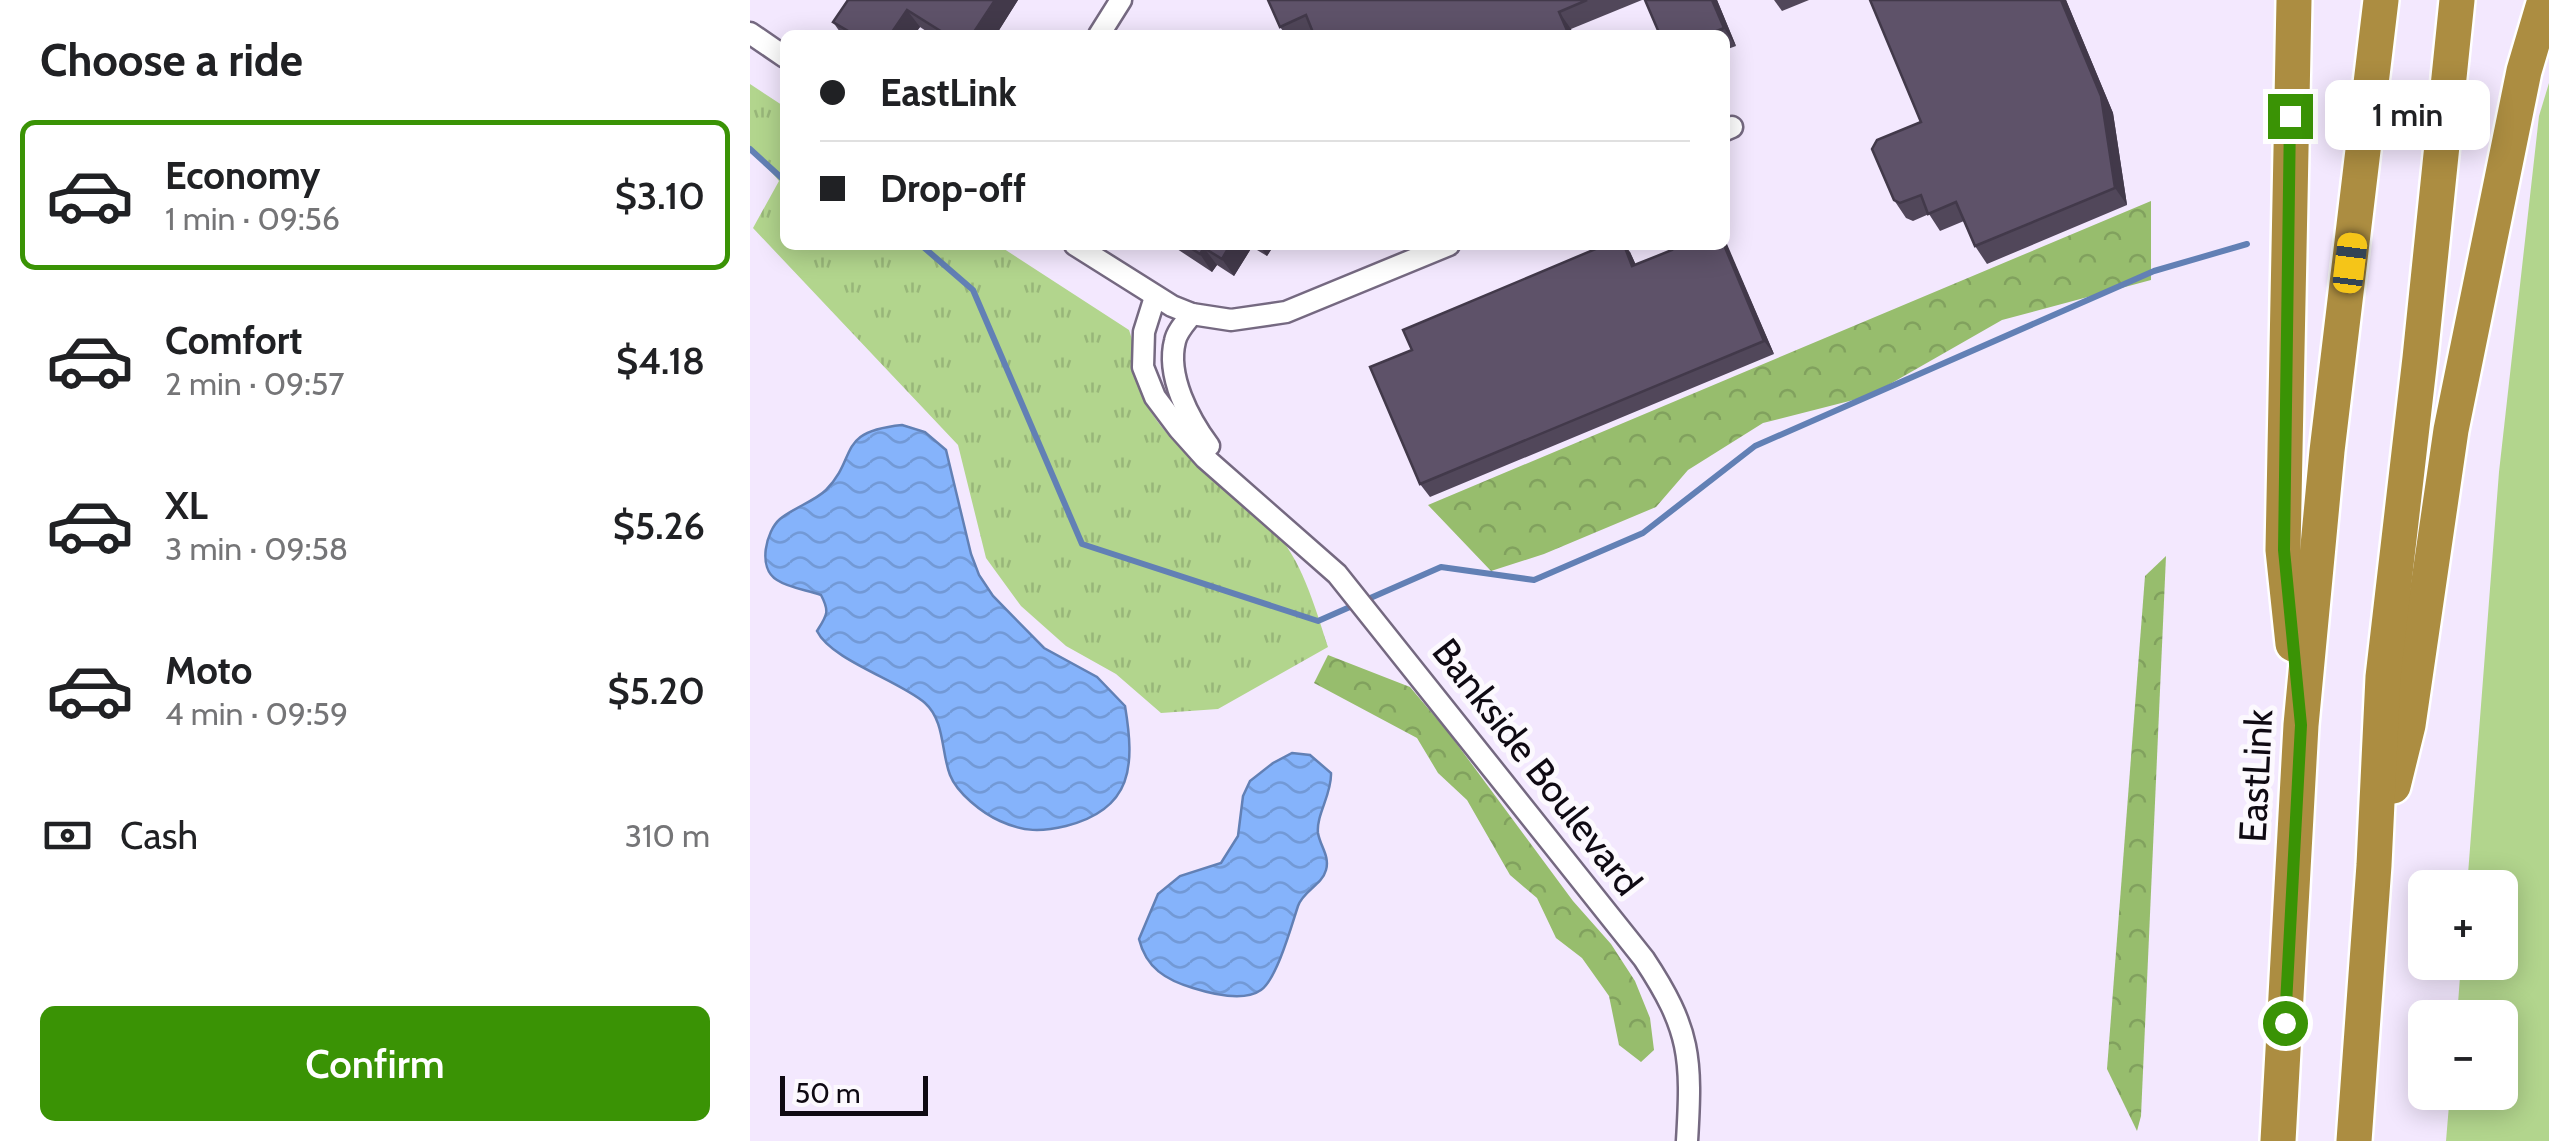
<!DOCTYPE html>
<meta charset="utf-8">
<style>
:root{--surface:#fff;--page:#f6f6f6;--text:#202124;--muted:#757577;--line:#e0e0e0;--accent:#3a9305}
body{margin:0;font-family:Cabin,sans-serif;background:var(--page);color:var(--text);height:100vh;display:flex;flex-direction:column;font-size:38px;white-space:nowrap}
*{box-sizing:border-box;margin:0}
p{font-size:32px;color:var(--muted)}
.icon{flex:none;width:55px;height:55px;fill:none;stroke:currentColor;stroke-width:2;stroke-linecap:round;stroke-linejoin:round}
.map{position:relative;flex:1;overflow:hidden}
.side{display:flex;flex-direction:column;background:var(--surface);width:750px}
.side>*{flex:none}
.guide{position:absolute;left:30px;top:30px;width:950px;height:220px;border-radius:15px;box-shadow:0 5px 25px #0003;display:grid;align-content:center;height:220px;padding:0 40px;background:var(--surface)}
.fabs{position:absolute;left:1658px;top:870px;display:grid;gap:20px}
.fabs a{display:grid;place-items:center;width:110px;height:110px;border-radius:15px;background:var(--surface);box-shadow:0 5px 25px #0003;font-size:50px}
.scale{position:absolute;left:30px;bottom:25px;width:148px;box-sizing:border-box;padding-left:10px;border:5px solid #0f0a13;border-top:0;font-size:28px;line-height:35px;white-space:nowrap;color:#0f0a13;-webkit-text-stroke:8px #fcf9fe;paint-order:stroke}
.end{position:absolute;width:45px;height:45px;margin:-22px;border:12px solid #3a9305;background:#fff;box-shadow:0 0 0 5px #fff}
.from{border-radius:50%}
.bubble{position:absolute;height:70px;border-radius:15px;background:var(--surface);box-shadow:0 5px 25px #0003;font-size:32px;font-weight:600;line-height:70px;text-align:center}
.car{position:absolute;width:30px;height:60px;margin:-30px -15px;border-radius:12px;box-shadow:0 0 8px 2px #0007;background:linear-gradient(#f5c518 24%,#345 0 40%,#f5c518 0 76%,#345 0 86%,#f5c518 0)}
.guide b{display:flex;align-items:center;gap:35px;height:95px;font-size:38px}
.guide b+b{border-top:2px solid var(--line)}
.guide i{width:25px;height:25px;background:var(--text)}
ul{padding:0;list-style:none}
li{display:flex;align-items:center;gap:30px;height:150px;margin:0 20px 15px;padding:0 20px;border:5px solid transparent;border-radius:15px}
li div{flex:1}
li b{display:block;font-size:38px}
li em{font-style:normal;font-weight:600}
li.current{border-color:var(--accent)}
li>.icon{width:90px;height:90px;stroke-width:1.5}
h2{padding:0 40px;font-size:45px;line-height:120px}
.pay{display:flex;align-items:center;gap:25px;height:110px;padding:0 40px;font-size:38px}
.pay p{margin-inline-start:auto}
.action{display:flex;gap:20px;margin-top:auto;padding:20px 40px}
.action a{flex:1;height:115px;border-radius:15px;background:var(--accent);color:#fff;font-size:40px;font-weight:600;line-height:115px;text-align:center}
main{display:flex;flex:1;min-height:0}
.map>svg:first-child{display:block}
.green{fill:#b2d58d}
.forest{fill:url(#forest-crowns)}
.park{fill:url(#park-tufts)}
.water{fill:url(#water-waves);stroke:#6280b5;stroke-width:2.5}
.lines{fill:none;stroke-linecap:round;stroke-linejoin:round}
.stream{stroke:#6280b5;stroke-width:6}
.minor-casing{stroke:#756981;stroke-width:25}
.motorway-casing{stroke:#fff;stroke-width:40}
.minor{stroke:#fff;stroke-width:20}
.motorway{stroke:#ac8d41;stroke-width:35}
.wall{fill:#51475a}
.shaded-wall{fill:#42394a}
.building{fill:#5e5269;stroke:#42394a;stroke-width:2.5}
.route{stroke:#3a9305;stroke-width:12}
.labels{text-anchor:middle;stroke-width:10;stroke-linejoin:round;paint-order:stroke}
.street-label{font-size:38px;fill:#0f0a13;stroke:#fcf9fe}
</style>
<main>
<section class="side">
<h2>Choose a ride</h2>
<ul>
<li class="current"><svg class="icon" aria-label="car" viewBox="0 0 24 24"><path d="M5 17H2v-5l4-1 3-4h7l3 4 3 1v5h-3M9 17h6M6 11h13"/><circle cx="7" cy="17" r="2"/><circle cx="17" cy="17" r="2"/></svg><div><b>Economy</b><p>1 min · 09:56</p></div><em>$3.10</em></li>
<li><svg class="icon" aria-label="car" viewBox="0 0 24 24"><path d="M5 17H2v-5l4-1 3-4h7l3 4 3 1v5h-3M9 17h6M6 11h13"/><circle cx="7" cy="17" r="2"/><circle cx="17" cy="17" r="2"/></svg><div><b>Comfort</b><p>2 min · 09:57</p></div><em>$4.18</em></li>
<li><svg class="icon" aria-label="car" viewBox="0 0 24 24"><path d="M5 17H2v-5l4-1 3-4h7l3 4 3 1v5h-3M9 17h6M6 11h13"/><circle cx="7" cy="17" r="2"/><circle cx="17" cy="17" r="2"/></svg><div><b>XL</b><p>3 min · 09:58</p></div><em>$5.26</em></li>
<li><svg class="icon" aria-label="car" viewBox="0 0 24 24"><path d="M5 17H2v-5l4-1 3-4h7l3 4 3 1v5h-3M9 17h6M6 11h13"/><circle cx="7" cy="17" r="2"/><circle cx="17" cy="17" r="2"/></svg><div><b>Moto</b><p>4 min · 09:59</p></div><em>$5.20</em></li>
</ul>
<div class="pay"><svg class="icon" aria-label="cash" viewBox="0 0 24 24"><path d="M3 7h18v10H3z"/><circle cx="12" cy="12" r="2"/></svg>Cash<p>310 m</p></div>
<div class="action"><a>Confirm</a></div>
</section>
<div class="map">
<svg width="1799" height="1141" viewBox="0 0 1799 1141">
<defs>
<pattern id="forest-crowns" width="20" height="18" patternUnits="userSpaceOnUse" patternTransform="scale(2.5)"><rect width="20" height="18" fill="#97bd6d"/><path d="M2 6a3 3 0 1 1 6 0M12 15a3 3 0 1 1 6 0" fill="none" stroke="#81a15e"/></pattern>
<pattern id="park-tufts" width="24" height="20" patternUnits="userSpaceOnUse" patternTransform="scale(2.5)"><rect width="24" height="20" fill="#b2d58d"/><path d="M3 7l-1-3M5 7V3M7 7l1-3M15 17l-1-3M17 17v-4M19 17l1-3" fill="none" stroke="#98b679"/></pattern>
<pattern id="water-waves" width="16" height="10" patternUnits="userSpaceOnUse" patternTransform="scale(2.5)"><rect width="16" height="10" fill="#85b3fb"/><path d="M0 5q4-4 8 0t8 0" fill="none" stroke="#7299d6"/></pattern>
</defs>
<rect width="100%" height="100%" fill="#f3e8fe"/>
<!-- green -->
<polygon class="green" points="1799,83 1799,1141 1696,1141 1700,1093 1750,1092 1750,1018 1707,1017 1711,963 1750,962 1750,888 1717,887 1749,472 1789,116"/>
<!-- forest -->
<g class="forest">
<polygon points="1401,201 1401,280 1252,320 1119,396 1013,423 938,470 906,507 794,554 741,571 678,505"/>
<polygon points="1416,556 1391,1116 1387,1131 1357,1069 1395,576"/>
<polygon points="578,655 660,687 698,732 823,901 861,944 885,981 900,1018 904,1050 891,1062 869,1045 859,996 832,958 806,938 787,898 760,875 717,800 688,773 667,738 564,683"/>
</g>
<!-- park -->
<path class="park" d="M 0,84 L 35,107 L 35,245 L 248,245 L 379,330 C 387,351 383,375 393,397 C 415,447 483,491 522,529 C 551,557 564,604 578,647 L 468,709 L 411,713 L 366,674 L 316,646 L 271,606 L 236,558 L 208,445 L 3,228 L 29,181 L 0,147 Z"/>
<!-- water -->
<g class="water">
<path d="M 152,425 L 175,432 L 196,450 L 221,554 L 229,575 L 243,596 L 294,648 L 347,677 L 375,706 C 385,766 383,809 316,826 C 291,832 274,832 250,821 C 232,813 207,793 200,775 C 191,752 195,721 175,703 C 150,681 81,660 67,631 C 77,615 80,612 71,595 C 57,590 39,588 27,580 C 7,568 16,531 30,519 C 43,508 65,501 76,490 C 109,456 85,432 152,425 Z"/>
<path d="M 542,753 L 560,755 L 581,773 C 582,794 566,815 568,833 C 570,846 580,856 576,870 C 572,885 553,891 548,906 C 542,924 527,979 511,990 C 494,1002 462,994 443,988 C 416,980 396,968 389,939 L 408,894 L 430,876 L 471,863 L 488,836 L 493,796 L 500,781 L 523,763 Z"/>
</g>
<g class="lines">
<!-- stream -->
<g class="stream">
<polyline points="0,149 35,181"/>
<polyline points="171,245 223,290 332,544 568,621 691,567 784,580 893,533 1005,446 1404,271 1497,244"/>
</g>
<defs>
<g id="minor">
<polyline points="0,33 35,57"/>
<polyline points="349,35 371,0"/>
<polyline points="975,130 982,127"/>
<polyline points="325,245 422,306 442,314 481,320 536,312 699,245"/>
<path d="M 405,297 L 394,332 L 393,367 L 405,397 L 429,429 L 455,458 L 587,574 L 894,959 C 941,1030 942,1058 937,1141"/>
<path d="M 442,314 C 436,322 427,331 425,341 C 416,376 439,419 459,446"/>
</g>
<g id="motorway">
<polyline points="1543,644 1533,550 1544,0"/>
<polyline points="1643,786 1658,725 1701,430 1774,71 1795,0"/>
<polyline points="1528,1141 1551,725 1577,451 1631,0"/>
<polyline points="1604,1141 1624,865 1633,677 1670,358 1707,0"/>
</g>
</defs>
<!-- minor casing -->
<use href="#minor" class="minor-casing"/>
<!-- motorway casing -->
<use href="#motorway" class="motorway-casing"/>
<!-- minor -->
<use href="#minor" class="minor"/>
<!-- motorway -->
<use href="#motorway" class="motorway"/>
</g>
<!-- wall -->
<g class="wall">
<polygon points="98,0 268,0 246,35 182,35 170,27 164,35 92,35 83,22"/>
<polygon points="518,0 892,0 821,29 562,35 536,35 530,27"/>
<polygon points="895,0 967,0 986,46 975,50 975,35 910,35"/>
<polygon points="1024,0 1059,0 1032,11"/>
<polygon points="1120,0 1316,0 1363,113 1377,205 1237,264 1225,246 1214,221 1190,231 1179,214 1163,221 1156,218 1144,200 1171,122"/>
<polygon points="975,241 1024,354 680,497 670,484 662,350 880,252 886,265 975,245"/>
<polygon points="421,245 524,245 517,256 502,247 484,276 467,265 462,272"/>
</g>
<!-- shaded-wall -->
<g class="shaded-wall">
<polygon points="245,0 268,0 246,35 222,35"/>
<polygon points="962,0 967,0 986,46 974,28"/>
<polygon points="1311,0 1316,0 1363,113 1377,205 1365,188"/>
<polygon points="157,10 170,27 164,35 140,35"/>
<polygon points="809,12 821,29 824,35 819,35"/>
<polygon points="975,241 977,244 1024,354 1014,341 974,245"/>
<polygon points="480,245 501,245 502,247 484,276 472,259"/>
<polygon points="509,245 524,245 517,256"/>
<polygon points="874,245 875,245 880,252 892,279 882,266"/>
<polygon points="454,248 467,265 462,272 450,254"/>
</g>
<!-- building -->
<g class="building">
<polygon points="98,0 245,0 222,35 197,35 157,10 140,35 105,35 83,22"/>
<polygon points="518,0 837,0 809,12 819,35 564,35 556,15 530,27"/>
<polygon points="895,0 962,0 974,28 957,35 910,35"/>
<polygon points="1120,0 1311,0 1351,96 1365,188 1225,246 1206,202 1178,214 1171,195 1150,203 1144,200 1122,149 1127,140 1171,122"/>
<polygon points="436,245 480,245 472,259 454,248 450,254"/>
<polygon points="855,245 874,245 882,266 922,250 921,245 974,245 1014,341 670,484 620,367 662,350 653,330"/>
</g>
<g class="lines">
<!-- route -->
<polyline class="route" points="1535,1023 1551,725 1534,550 1540,116"/>
</g>
<g class="labels">
<!-- street labels -->
<g class="street-label">
<text transform="translate(787 767) rotate(52)" y="13">Bankside Boulevard</text>
<text transform="translate(1506 776) rotate(-87)" y="13">EastLink</text>
</g>
</g>
</svg>
<div class="fabs">
<a>+</a>
<a>−</a>
</div>
<div class="scale">50 m</div>
<i class="end from" style="left:1535px;top:1023px"></i>
<i class="end" style="left:1540px;top:116px"></i>
<div class="bubble" style="left:1575px;top:80px;width:165px">1 min</div>
<i class="car" style="left:1600px;top:263px;rotate:7deg"></i>
<div class="guide">
<b><i class="from"></i>EastLink</b>
<b><i></i>Drop-off</b>
</div>
</div>
</main>
